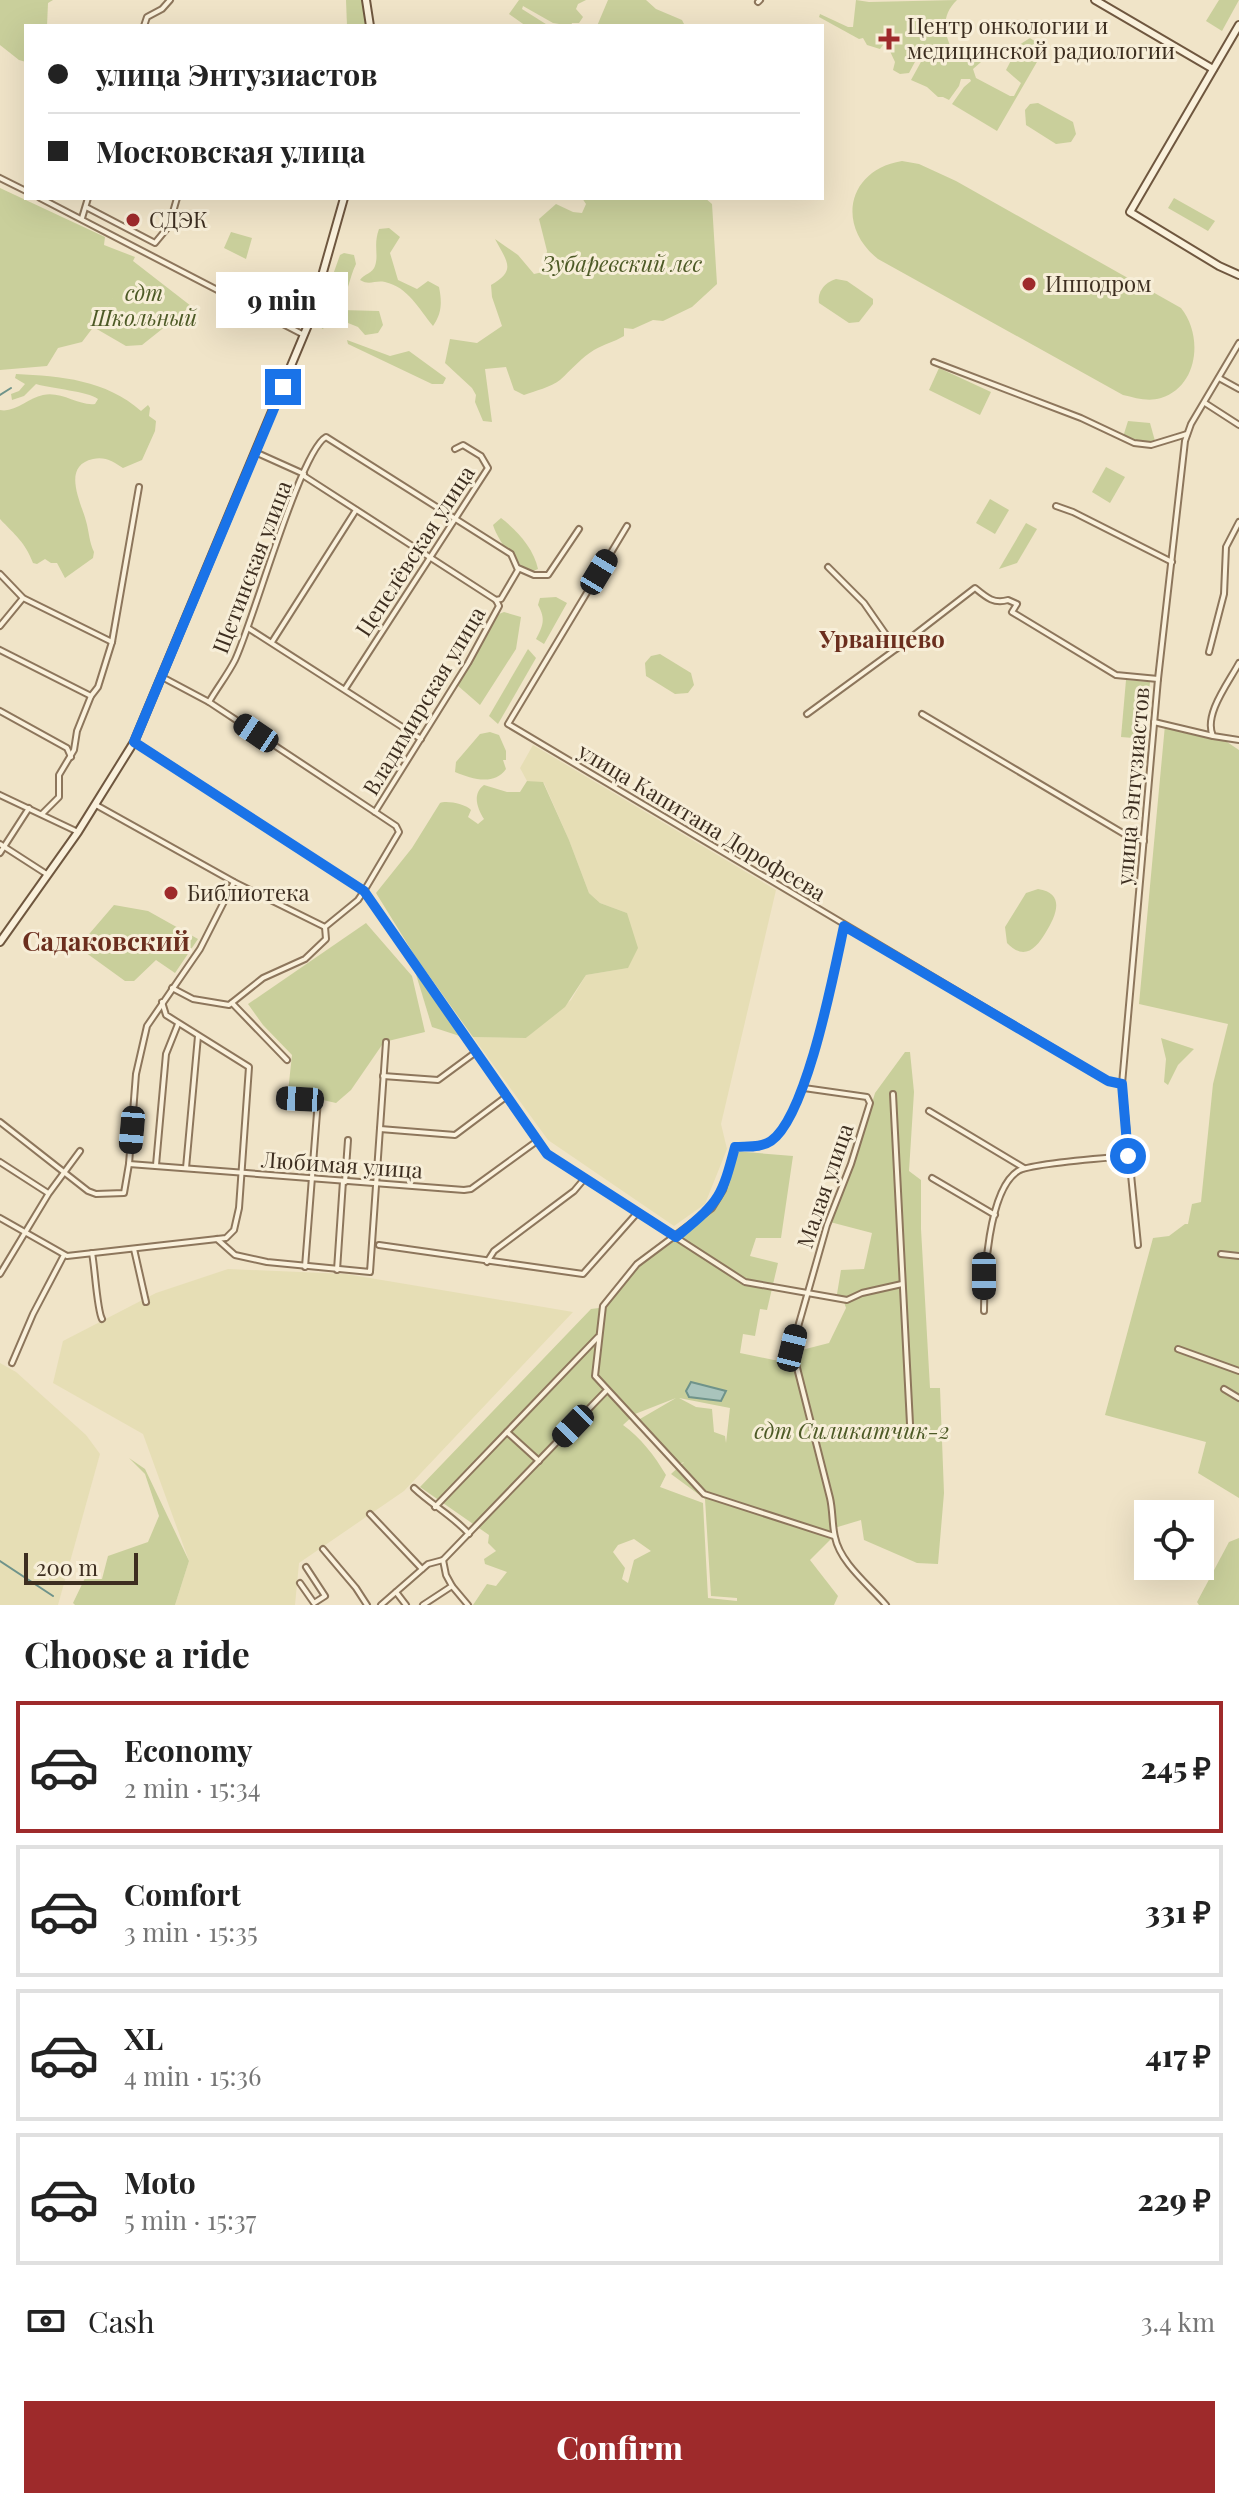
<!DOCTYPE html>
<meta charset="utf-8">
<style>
:root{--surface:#fff;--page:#f2f2f2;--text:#222;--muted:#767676;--line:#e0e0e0;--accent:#9e2a2b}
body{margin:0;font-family:"Playfair Display",serif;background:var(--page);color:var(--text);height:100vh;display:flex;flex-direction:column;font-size:30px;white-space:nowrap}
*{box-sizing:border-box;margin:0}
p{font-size:26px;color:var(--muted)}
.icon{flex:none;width:44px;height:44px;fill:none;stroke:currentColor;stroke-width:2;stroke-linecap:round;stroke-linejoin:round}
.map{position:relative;height:1605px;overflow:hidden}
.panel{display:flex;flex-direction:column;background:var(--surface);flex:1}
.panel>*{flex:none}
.top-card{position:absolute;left:24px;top:24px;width:800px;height:176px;border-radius:0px;box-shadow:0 8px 32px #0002;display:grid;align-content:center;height:176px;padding:0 24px;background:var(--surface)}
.buttons{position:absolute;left:1134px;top:1500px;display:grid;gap:16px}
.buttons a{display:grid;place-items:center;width:80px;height:80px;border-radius:0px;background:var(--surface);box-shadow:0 8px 32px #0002;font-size:40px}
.scale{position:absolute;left:24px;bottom:20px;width:114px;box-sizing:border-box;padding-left:8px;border:4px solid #3d2e20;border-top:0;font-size:22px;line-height:28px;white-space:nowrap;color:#3d2e20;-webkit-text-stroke:6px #f7eed8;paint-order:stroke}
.end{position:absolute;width:36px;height:36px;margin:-18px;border:10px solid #1a73e8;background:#fff;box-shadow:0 0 0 4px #fff}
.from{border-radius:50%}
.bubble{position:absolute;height:56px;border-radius:0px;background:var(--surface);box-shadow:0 8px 32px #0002;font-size:26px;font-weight:800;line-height:56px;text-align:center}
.car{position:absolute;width:24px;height:48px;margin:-24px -12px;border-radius:10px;box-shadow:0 0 6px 2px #0007;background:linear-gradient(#222 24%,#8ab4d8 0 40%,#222 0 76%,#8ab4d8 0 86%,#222 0)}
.top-card b{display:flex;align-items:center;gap:28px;height:76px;font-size:30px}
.top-card b+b{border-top:2px solid var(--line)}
.top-card i{width:20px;height:20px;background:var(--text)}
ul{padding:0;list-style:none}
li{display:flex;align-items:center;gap:24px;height:132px;margin:0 16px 12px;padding:0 8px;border:4px solid var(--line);border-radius:0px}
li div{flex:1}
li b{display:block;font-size:30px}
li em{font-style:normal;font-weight:800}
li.current{border-color:var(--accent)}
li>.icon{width:72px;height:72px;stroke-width:1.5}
h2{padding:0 24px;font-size:36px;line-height:96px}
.pay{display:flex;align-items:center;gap:20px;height:88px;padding:0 24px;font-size:30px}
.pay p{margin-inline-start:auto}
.primary-button{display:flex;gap:16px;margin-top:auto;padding:16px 24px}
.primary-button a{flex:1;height:92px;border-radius:0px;background:var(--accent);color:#fff;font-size:32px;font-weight:800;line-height:92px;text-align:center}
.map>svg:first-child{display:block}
.farmland{fill:#e6deb5}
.green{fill:#c9cf9b;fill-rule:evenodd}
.water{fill:#a9c4bc;stroke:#6f938a;stroke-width:2}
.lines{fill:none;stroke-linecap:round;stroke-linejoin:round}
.stream{stroke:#6f938a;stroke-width:2}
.street-casing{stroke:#8d765c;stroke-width:8}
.secondary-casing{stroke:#6f573f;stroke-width:10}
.street{stroke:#faf1dc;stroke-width:4}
.secondary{stroke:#faf1dc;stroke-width:6}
.route{stroke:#1a73e8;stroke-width:10}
.poi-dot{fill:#9e2a2b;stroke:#f7eed8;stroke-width:3}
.labels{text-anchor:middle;stroke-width:6;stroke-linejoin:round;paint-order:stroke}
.poi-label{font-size:22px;fill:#3d2e20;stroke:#f7eed8;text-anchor:start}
.park-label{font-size:22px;font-style:italic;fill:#4d5a26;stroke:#f7eed8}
.street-label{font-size:22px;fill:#3d2e20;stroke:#f7eed8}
.neighbourhood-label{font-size:24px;font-weight:bold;fill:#6b2e1e;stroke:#f7eed8}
.quarter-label{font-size:26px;font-weight:bold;fill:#6b2e1e;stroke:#f7eed8}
</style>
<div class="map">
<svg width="1239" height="1605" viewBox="0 0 1239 1605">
<rect width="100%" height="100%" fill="#f0e4c8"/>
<!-- farmland -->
<g class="farmland">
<polygon points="533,745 776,890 721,1124 727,1149 705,1204 674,1226 548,1140 473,1037 526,1038 571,1000 586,975 628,968 627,913 600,903 589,893 569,840 544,783 527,781 520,768"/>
<polygon points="228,1269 346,1274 573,1312 404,1491 299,1563 295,1605 175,1605 189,1561 143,1434 53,1383 63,1341 156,1293"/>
<polygon points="0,1363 16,1372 86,1435 100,1454 58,1605 0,1605"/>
</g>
<!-- green -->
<g class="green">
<polygon points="0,0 53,0 48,3 47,26 26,26 26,62 19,60 0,45"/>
<polygon points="346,0 362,0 367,26 347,26"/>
<polygon points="519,0 586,0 578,4 576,9 583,17 579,23 572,23 571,26 553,23 523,6 522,9 549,26 526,26 509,14"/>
<polygon points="608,0 646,0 656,9 682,20 685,26 597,26"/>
<path d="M 856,0 L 869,2 L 957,0 C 939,17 945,37 954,53 L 958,50 L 981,62 L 973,69 L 976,78 L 1010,96 L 1014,96 L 1021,83 L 1006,70 L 1019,45 L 1030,38 L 1045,48 L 997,131 L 952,104 L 964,87 L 971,81 L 970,79 L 961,79 L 959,86 L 949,100 L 943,97 L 938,97 L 927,87 L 911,80 L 927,51 L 926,48 L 923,47 L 909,73 L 900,74 L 893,70 L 895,62 L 888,47 L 891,42 L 886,41 L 880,49 L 867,45 L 863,38 L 859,39 L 819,17 L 820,14 L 848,27 L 853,27 Z"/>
<polygon points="1219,0 1239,0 1222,31 1206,21"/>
<polygon points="1038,103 1073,122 1076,134 1071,142 1056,144 1026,125 1025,110 1030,104"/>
<path d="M 902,161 L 919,164 L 956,181 L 1181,308 C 1203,335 1199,386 1161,398 C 1148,402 1136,398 1123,395 L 878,259 C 836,226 847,170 902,161 Z"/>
<polygon points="0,188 105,237 104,245 135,257 133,261 191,306 142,345 126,346 95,328 126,276 104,313 82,342 58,348 47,366 0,370"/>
<path d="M 582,198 L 705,198 L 712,204 L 717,284 L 692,307 L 663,321 L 653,320 L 633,329 L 624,328 L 624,336 C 614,342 604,344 594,350 C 582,357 571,370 560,380 C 551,387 535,391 524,395 L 514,390 L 506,367 L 485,369 L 492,422 L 483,421 L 475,402 L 476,395 L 472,388 L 445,363 L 450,339 L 477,343 L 502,326 L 492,297 L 491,285 C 517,270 507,262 495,239 L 518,255 L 534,274 L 543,272 L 547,251 L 539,219 L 556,204 L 573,212 L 582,213 L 586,204 Z"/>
<polygon points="1174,198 1215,221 1208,231 1168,208"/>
<path d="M 389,228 L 400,237 L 390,253 L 398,280 L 417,289 L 428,281 L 439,287 C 442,302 442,313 433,326 C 419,309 408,287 385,282 C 374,280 370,286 360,280 C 364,274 373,273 375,266 C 379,255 373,245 379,229 Z"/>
<polygon points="231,232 252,238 246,259 224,248"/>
<path d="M 344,253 L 354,255 L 356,264 C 349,278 349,292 339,305 L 341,310 L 379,311 L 383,325 L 378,333 L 365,335 L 358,327 L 348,323 L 344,315 L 335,315 L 333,324 L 322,329 L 319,314 L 340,255 Z"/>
<path d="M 836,279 L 847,281 L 873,299 L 873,304 L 859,322 L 849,323 L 819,303 C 817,292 825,282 836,279 Z"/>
<polygon points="347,340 390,356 409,351 446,378 443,384 432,384 348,344"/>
<polygon points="939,368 991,392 980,415 929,390"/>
<path d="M 16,374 C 61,376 106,380 141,411 L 148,405 L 150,408 L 149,416 L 156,421 L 155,431 L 142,460 L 123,468 C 114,462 105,456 93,459 C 61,466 81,502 86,521 C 89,531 89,542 94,552 L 93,558 L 65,578 L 57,563 L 51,563 L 45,559 L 37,564 L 33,563 C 25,542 15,535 0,519 L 0,410 C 15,413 28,398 43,395 C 62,391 78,406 95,404 L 98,399 C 87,391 53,389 36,384 L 24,396 L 12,400 L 11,394 L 19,391 L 25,384 L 15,378 Z"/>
<polygon points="1128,421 1150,423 1155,441 1149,444 1123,437"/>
<polygon points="1106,467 1125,477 1110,503 1092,492"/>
<polygon points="990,499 1009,510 995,534 976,523"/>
<path d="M 501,518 C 517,530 534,549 538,569 L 531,572 C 515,563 499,543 493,525 Z"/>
<polygon points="1026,523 1037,529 1017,563 999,569"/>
<path d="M 556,597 L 567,603 L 544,644 L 536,639 C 543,626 546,619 538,605 L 540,598 Z"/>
<path d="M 504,612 L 521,617 L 516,649 L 480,705 L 457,685 L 474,656 L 473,646 C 487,634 486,618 504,612 Z"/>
<polygon points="528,649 536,658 498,724 489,716"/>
<polygon points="660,654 691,673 694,685 688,693 675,694 646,676 645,663 651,656"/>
<polygon points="1126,680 1150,682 1145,739 1121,737"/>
<polygon points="1165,725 1227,742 1239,750 1239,1498 1198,1473 1206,1442 1105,1415 1153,1238 1169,1236 1185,1224 1188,1224 1192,1204 1201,1202 1213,1084 1228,1024 1139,1004"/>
<path d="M 490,732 L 499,735 L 506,751 L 506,760 L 503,760 L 506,769 C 494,786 472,779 455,772 L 456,762 L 480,734 Z"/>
<path d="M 527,781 L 543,782 L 569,840 L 589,893 L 600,903 L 627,913 L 638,948 L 628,968 L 586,975 L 565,1007 L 526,1038 L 473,1037 L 415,956 L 376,893 L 412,848 L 440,803 C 446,800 466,804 471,810 L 468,817 L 478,824 L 484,819 C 477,808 472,794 484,785 L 507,792 L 520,792 Z"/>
<path d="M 1038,889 C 1066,893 1056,916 1046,932 C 1036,949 1024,961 1007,943 L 1005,927 L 1026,893 Z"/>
<polygon points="114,905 148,911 198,939 175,973 156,960 134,981 125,981 78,947"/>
<polygon points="366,923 412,976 425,1032 384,1042 351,1090 336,1103 288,1092 292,1055 263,1025 248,1004"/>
<polygon points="415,971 472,1040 432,1027"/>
<polygon points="1161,1038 1194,1049 1178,1065 1168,1085 1164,1082 1166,1059"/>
<path d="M 905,1052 L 910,1052 L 914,1092 L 909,1171 L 921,1180 L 921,1229 L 930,1388 L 940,1388 L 944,1493 L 938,1564 L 917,1563 L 864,1540 L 861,1520 L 831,1529 L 833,1537 L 810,1560 L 838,1596 L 834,1605 L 473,1605 L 487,1584 L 496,1586 L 507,1572 L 485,1564 L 484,1559 L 496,1551 L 488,1543 L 489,1535 L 420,1487 L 591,1309 L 599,1308 L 639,1260 L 708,1207 L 720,1191 L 733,1151 L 793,1156 L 781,1238 L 756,1238 L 750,1256 L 778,1263 L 767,1310 L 760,1309 L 755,1336 L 743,1334 L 740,1353 L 793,1364 L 794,1352 L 829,1343 L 846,1308 L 844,1302 L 836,1300 L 841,1270 L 864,1269 L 872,1233 L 830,1222 L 855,1161 L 875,1093 ZM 676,1398 L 633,1423 L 654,1437 L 675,1466 L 684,1462 L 671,1474 L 705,1499 L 711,1596 L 737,1598 L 737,1601 L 708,1598 L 703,1503 L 660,1487 L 666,1475 C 654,1455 641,1438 623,1425 L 635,1414 ZM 679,1398 L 730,1408 L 726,1443 L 725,1436 L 714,1432 L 712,1409 L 696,1407 ZM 634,1539 L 651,1551 L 634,1560 L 628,1583 L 622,1579 L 625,1568 L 613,1552 L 618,1545 Z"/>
<polygon points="129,1458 145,1469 189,1561 175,1605 75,1605 73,1603 85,1578 102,1579 108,1556 148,1542 159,1516 145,1474"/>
<polygon points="1239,1538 1239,1605 1199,1605 1197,1602 1229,1542"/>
</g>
<!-- water -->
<polygon class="water" points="691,1382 726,1391 721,1401 689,1397 686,1391"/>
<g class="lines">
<!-- stream -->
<g class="stream">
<polyline points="0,395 11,388"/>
<polyline points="0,1561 53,1596"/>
</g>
<defs>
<g id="street">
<polyline points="758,2 760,0"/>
<polyline points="144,26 147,17 162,9 170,0"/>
<polyline points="0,178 26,191"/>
<polyline points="40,198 304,335"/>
<polyline points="86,207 155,243 169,226 177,198"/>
<polyline points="82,218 88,198"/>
<polyline points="934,362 1081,418 1134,443 1151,445 1187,434"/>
<polyline points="1219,378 1239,389"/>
<polyline points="1205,403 1239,425"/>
<polyline points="255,452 304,474"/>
<polyline points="304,476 496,600 499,606 468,663 375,812"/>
<polyline points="1056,506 1073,512 1172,562"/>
<polyline points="627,526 508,724 1108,1081 1122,1084"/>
<polyline points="518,568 534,575 548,575 579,529"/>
<polyline points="0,574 23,598 112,642"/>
<polyline points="0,626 23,598"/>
<polyline points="248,628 421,739"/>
<polyline points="272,642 356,510"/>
<path d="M 896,649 L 975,588 C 987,598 994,604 1008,600 L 1017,604 L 1012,612 L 1116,675 L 1158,679"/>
<polyline points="0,650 91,696"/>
<polyline points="1209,652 1224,594 1226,547 1239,522"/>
<path d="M 1239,663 C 1229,682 1203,715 1213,736 L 1239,740"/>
<polyline points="345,689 488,468 481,456 463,445 455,449"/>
<path d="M 209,702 C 217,688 228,674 235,660 C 253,623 300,451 326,437 L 511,554 L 518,570 L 501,599 L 496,600"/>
<polyline points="0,711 67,748 71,757"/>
<polyline points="807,714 896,649 864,603 828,567"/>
<polyline points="922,714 1131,838 1144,841"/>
<polyline points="1154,722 1213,736"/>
<polyline points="135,742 364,891 399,832 396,826 375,812 209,702 162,677"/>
<polyline points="0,795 78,832"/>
<polyline points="96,805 234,882 325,927"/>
<polyline points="42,814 59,797 59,775 74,750 77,731 91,696 98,687 112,642 139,487"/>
<polyline points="0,844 48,875"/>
<polyline points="0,853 29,808"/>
<polyline points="325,927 358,900 364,891 547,1154 745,1282 847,1300 862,1293 902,1284"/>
<polyline points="172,988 193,999 229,1005 263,978 305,959 326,939 325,927"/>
<polyline points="232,1003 287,1060"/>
<polyline points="383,1076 438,1080 476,1052"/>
<path d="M 804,1088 L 867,1097 L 870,1103 L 851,1164 L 827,1225 L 792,1348 L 830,1498 C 833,1511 832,1525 835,1537 C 840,1563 870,1586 886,1605"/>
<polyline points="893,1094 910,1424"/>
<polyline points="282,1099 318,1100 305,1267"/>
<polyline points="929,1111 1024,1168"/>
<polyline points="0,1122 88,1191 96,1194 124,1193 129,1164 136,1074 147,1026 200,949 234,882"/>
<polyline points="380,1129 455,1135 507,1096"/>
<polyline points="0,1162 48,1193"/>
<polyline points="129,1164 464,1190 471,1189 537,1141"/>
<polyline points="156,1165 166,1054 178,1024"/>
<polyline points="186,1168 198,1036"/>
<polyline points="932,1178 995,1215"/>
<polyline points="345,1182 348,1140"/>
<polyline points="0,1218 67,1256 226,1238 234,1230 239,1208 249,1067 166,1015 162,1002"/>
<polyline points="217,1239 235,1255 267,1262 370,1272 386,1042"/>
<polyline points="379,1245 583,1274 638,1212"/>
<polyline points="1138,1245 1122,1084 1158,679 1185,441 1191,424 1239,343"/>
<polyline points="134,1249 146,1302"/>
<path d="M 92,1253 C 95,1268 97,1310 102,1319"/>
<polyline points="1221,1254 1239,1256"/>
<polyline points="487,1262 494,1251 574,1191 585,1178"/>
<polyline points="337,1270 343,1181"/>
<polyline points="0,1274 49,1193 80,1151"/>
<path d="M 984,1311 C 984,1278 988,1190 1018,1171 C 1032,1163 1108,1158 1128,1156"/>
<polyline points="1178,1349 1239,1371"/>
<polyline points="12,1363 33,1314 64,1255"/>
<polyline points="1224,1389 1239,1398"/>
<polyline points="507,1432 539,1461"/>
<path d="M 414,1488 C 432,1505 453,1516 469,1534"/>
<polyline points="435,1507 598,1337"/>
<polyline points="370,1514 422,1569"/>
<path d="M 834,1536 L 704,1494 L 595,1376 L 603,1306 L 637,1264 L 712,1208 L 723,1190 L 735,1147 C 747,1146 761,1148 771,1141 C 807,1116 834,971 844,926"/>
<polyline points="323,1549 356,1588 367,1605"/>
<polyline points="300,1583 314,1603 325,1596 306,1567"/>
<polyline points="452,1586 468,1605"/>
<polyline points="396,1592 406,1605"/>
<polyline points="381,1605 428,1564 443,1560 606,1391"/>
<polyline points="423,1605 452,1586 446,1575 443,1560"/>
</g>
<g id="secondary">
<polyline points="366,0 370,26"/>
<polyline points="1095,0 1213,69"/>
<polyline points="1239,25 1130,212 1219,266 1239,275"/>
<polyline points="0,942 78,832 134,742 308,325 344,198"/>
</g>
</defs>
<!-- street casing -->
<use href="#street" class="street-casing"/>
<!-- secondary casing -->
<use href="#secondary" class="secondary-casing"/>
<!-- street -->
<use href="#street" class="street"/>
<!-- secondary -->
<use href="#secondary" class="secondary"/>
</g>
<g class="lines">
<!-- route -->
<path class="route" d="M 283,387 L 134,742 L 364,891 L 547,1154 L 676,1237 L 681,1233 C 720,1201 722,1196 735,1147 C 747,1146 761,1148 771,1141 C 807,1116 834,972 844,926 L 1108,1081 L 1122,1084 L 1128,1156"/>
</g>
<!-- markers -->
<g class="poi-dot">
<path d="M885 27h8v8h8v8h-8v8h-8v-8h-8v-8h8z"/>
<circle cx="133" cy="220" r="8"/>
<circle cx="1029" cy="284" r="8"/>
<circle cx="171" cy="893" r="8"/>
</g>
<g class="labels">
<!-- poi labels -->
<g class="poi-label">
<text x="907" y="34">Центр онкологии и<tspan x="907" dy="25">медицинской радиологии</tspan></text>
<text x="149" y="228">СДЭК</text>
<text x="1045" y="292">Ипподром</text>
<text x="187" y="901">Библиотека</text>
</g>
<!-- park labels -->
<g class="park-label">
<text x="622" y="272">Зубаревский лес</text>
<text x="144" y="301">сдт<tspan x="144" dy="25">Школьный</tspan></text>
<text x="852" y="1439">сдт Силикатчик-2</text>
</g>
<!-- street labels -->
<g class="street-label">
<text transform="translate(415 551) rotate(-57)" y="8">Цепелёвская улица</text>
<text transform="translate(252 567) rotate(-69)" y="8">Щетинская улица</text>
<text transform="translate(424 701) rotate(-59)" y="8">Владимирская улица</text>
<text transform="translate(1133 786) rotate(-85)" y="8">улица Энтузиастов</text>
<text transform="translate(702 822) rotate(31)" y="8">улица Капитана Дорофеева</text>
<text transform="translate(342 1165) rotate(4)" y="8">Любимая улица</text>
<text transform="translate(825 1186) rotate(-71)" y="8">Малая улица</text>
</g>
<!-- neighbourhood labels -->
<g class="neighbourhood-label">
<text x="882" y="648">Урванцево</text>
</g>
<!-- quarter labels -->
<g class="quarter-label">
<text x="106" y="951">Садаковский</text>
</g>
</g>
</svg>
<div class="buttons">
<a><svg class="icon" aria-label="locate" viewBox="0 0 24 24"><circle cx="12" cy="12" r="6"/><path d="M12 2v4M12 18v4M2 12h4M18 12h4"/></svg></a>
</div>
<div class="scale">200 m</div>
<i class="end from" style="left:1128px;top:1156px"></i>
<i class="end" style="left:283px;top:387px"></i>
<div class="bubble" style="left:216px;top:272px;width:132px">9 min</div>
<i class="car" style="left:599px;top:572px;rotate:31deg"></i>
<i class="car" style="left:256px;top:733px;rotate:304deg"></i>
<i class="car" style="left:300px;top:1099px;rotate:273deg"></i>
<i class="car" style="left:132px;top:1130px;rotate:185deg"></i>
<i class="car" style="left:984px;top:1276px;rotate:180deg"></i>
<i class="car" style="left:792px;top:1348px;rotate:14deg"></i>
<i class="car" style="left:573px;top:1426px;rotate:224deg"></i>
<div class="top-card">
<b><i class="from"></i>улица Энтузиастов</b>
<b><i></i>Московская улица</b>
</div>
</div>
<section class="panel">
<h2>Choose a ride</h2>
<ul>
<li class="current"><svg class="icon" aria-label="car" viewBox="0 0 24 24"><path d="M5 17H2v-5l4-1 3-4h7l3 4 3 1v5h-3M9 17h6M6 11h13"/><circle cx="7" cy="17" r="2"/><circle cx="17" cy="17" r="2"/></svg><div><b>Economy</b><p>2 min · 15:34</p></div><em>245 ₽</em></li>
<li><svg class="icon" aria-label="car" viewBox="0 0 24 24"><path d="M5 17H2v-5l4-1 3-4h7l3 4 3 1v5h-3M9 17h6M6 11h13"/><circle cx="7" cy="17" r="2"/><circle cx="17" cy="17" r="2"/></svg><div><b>Comfort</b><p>3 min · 15:35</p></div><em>331 ₽</em></li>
<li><svg class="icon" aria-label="car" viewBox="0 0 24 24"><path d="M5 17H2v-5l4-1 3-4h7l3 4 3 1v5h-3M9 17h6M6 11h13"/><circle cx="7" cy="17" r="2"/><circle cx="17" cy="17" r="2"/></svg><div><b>XL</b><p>4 min · 15:36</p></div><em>417 ₽</em></li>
<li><svg class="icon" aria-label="car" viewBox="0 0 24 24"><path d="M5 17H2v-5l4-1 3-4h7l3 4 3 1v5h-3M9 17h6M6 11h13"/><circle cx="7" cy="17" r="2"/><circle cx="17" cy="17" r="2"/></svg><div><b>Moto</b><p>5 min · 15:37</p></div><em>229 ₽</em></li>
</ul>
<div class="pay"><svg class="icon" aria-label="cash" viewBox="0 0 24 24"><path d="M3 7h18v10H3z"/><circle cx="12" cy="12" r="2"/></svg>Cash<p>3.4 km</p></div>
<div class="primary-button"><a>Confirm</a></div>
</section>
